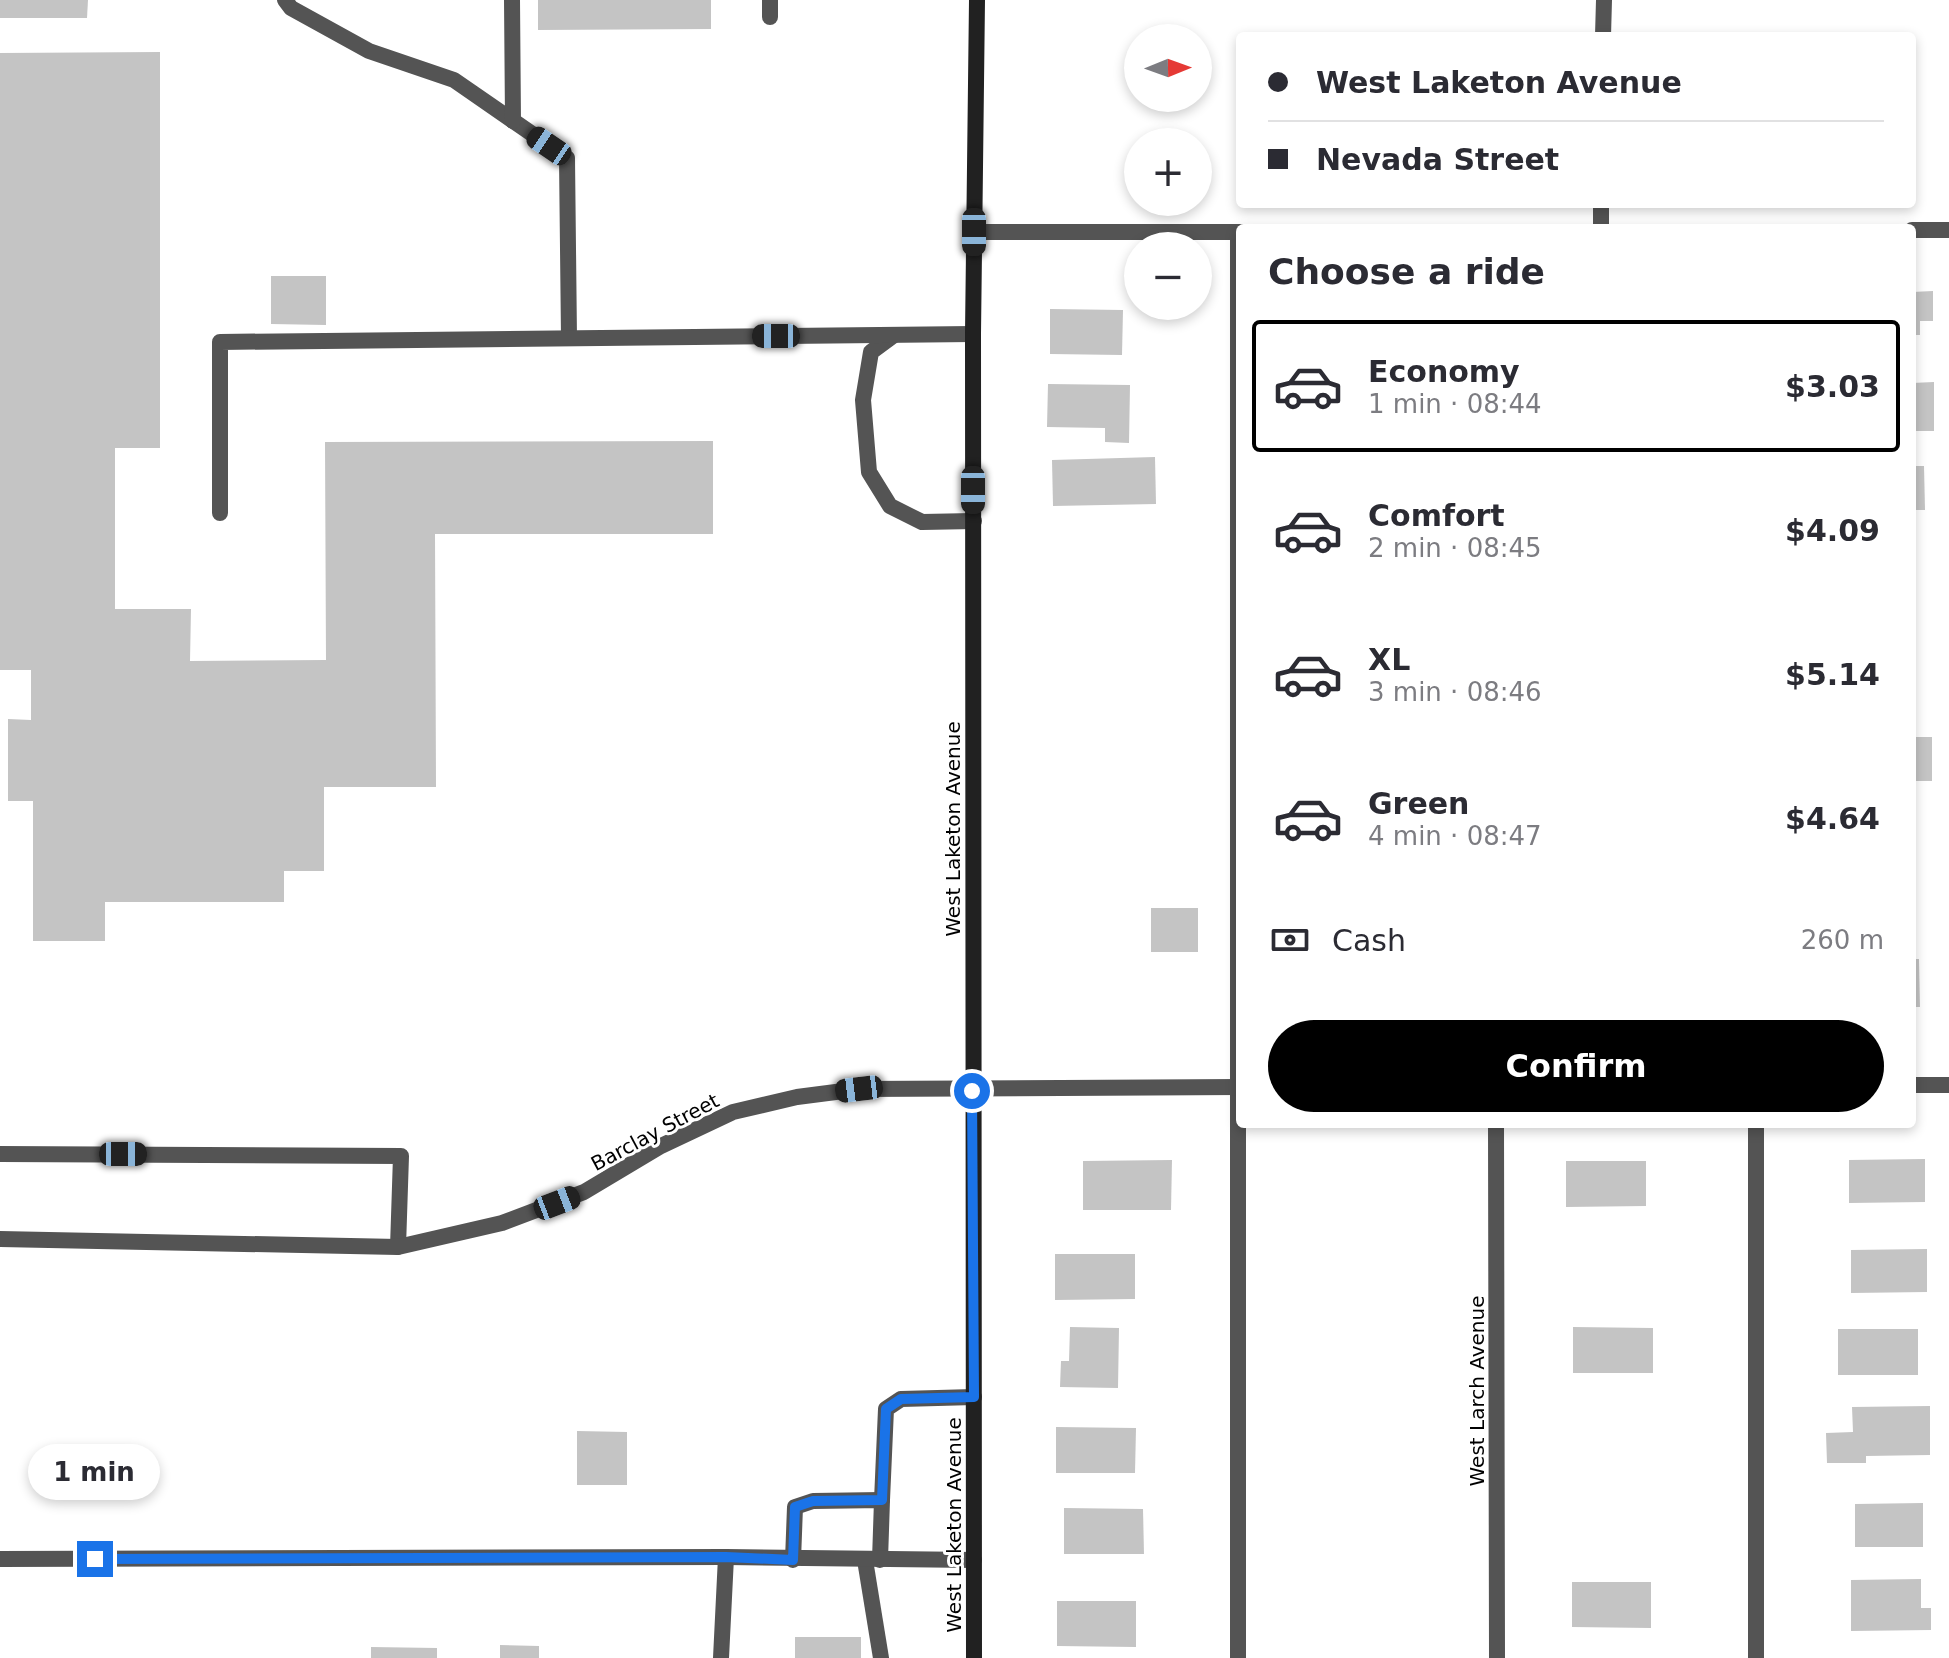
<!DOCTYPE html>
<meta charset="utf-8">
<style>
:root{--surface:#fff;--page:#f7f7f7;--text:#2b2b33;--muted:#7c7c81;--line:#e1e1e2;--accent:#000}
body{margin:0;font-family:"DejaVu Sans",sans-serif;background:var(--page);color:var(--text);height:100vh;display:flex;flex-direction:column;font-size:30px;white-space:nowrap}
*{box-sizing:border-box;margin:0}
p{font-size:26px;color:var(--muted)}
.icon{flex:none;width:44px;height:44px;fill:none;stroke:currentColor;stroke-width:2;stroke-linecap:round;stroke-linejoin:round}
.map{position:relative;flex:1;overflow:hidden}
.drawer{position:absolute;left:1236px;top:224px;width:680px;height:904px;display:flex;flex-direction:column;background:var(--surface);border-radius:8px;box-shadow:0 4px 12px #0003}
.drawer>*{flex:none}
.top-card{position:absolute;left:1236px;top:32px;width:680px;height:176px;border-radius:8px;box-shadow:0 4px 12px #0003;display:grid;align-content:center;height:176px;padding:0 32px;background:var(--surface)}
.needle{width:52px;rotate:89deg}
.controls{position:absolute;left:1124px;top:24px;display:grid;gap:16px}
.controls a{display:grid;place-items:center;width:88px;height:88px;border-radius:50%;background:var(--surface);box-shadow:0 4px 12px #0003;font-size:40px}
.end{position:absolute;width:36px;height:36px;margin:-18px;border:10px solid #1a73e8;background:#fff;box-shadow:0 0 0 4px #fff}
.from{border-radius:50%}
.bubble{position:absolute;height:56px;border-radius:28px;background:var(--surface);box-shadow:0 4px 12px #0003;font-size:26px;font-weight:700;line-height:56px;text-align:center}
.car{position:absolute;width:24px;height:48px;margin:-24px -12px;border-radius:10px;box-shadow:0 0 6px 2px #0007;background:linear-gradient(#222 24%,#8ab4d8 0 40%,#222 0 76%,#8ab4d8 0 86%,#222 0)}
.top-card b{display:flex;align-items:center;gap:28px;height:76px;font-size:30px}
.top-card b+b{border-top:2px solid var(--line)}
.top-card i{width:20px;height:20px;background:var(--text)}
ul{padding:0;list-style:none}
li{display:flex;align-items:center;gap:24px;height:132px;margin:0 16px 12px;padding:0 16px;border:4px solid transparent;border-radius:8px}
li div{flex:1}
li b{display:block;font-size:30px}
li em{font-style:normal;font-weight:700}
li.active{border-color:var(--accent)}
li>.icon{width:72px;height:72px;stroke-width:1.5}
h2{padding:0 32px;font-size:36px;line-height:96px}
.pay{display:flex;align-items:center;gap:20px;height:88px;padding:0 32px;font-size:30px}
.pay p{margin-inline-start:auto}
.button{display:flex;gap:16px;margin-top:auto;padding:16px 32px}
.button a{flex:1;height:92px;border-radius:48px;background:var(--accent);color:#fff;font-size:32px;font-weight:700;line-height:92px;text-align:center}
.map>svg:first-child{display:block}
.building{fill:#c4c4c4}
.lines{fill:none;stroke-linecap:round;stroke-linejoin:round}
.service{stroke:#545454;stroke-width:16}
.minor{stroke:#545454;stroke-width:16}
.secondary{stroke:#212121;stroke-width:16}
.route{stroke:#1a73e8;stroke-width:10}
.labels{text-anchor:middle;stroke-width:6;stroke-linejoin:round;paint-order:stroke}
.street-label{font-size:20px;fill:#000;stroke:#fff}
</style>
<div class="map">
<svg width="1949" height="1658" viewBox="0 0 1949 1658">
<rect width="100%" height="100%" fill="#fff"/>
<!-- building -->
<g class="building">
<polygon points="0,0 88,0 87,18 0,18"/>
<polygon points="538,0 711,0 711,29 538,30"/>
<polygon points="160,52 160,448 115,448 115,609 191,609 190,661 326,660 325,442 713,441 713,534 435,534 436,787 324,787 324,871 284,871 284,902 105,902 105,941 33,941 33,801 8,801 8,719 31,720 31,670 0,670 0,53"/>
<polygon points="271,276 326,276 326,325 271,324"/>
<polygon points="1933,291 1933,321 1920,321 1920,335 1912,335 1912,292"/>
<polygon points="1050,309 1123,310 1122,355 1050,354"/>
<polygon points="1934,382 1934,431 1912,431 1912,383"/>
<polygon points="1048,384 1130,385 1129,443 1105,442 1105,428 1047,427"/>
<polygon points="1155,457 1156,504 1053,506 1052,460"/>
<polygon points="1912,466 1924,466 1925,510 1912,510"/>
<rect x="1912" y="737" width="20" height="44"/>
<rect x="1912" y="895" width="4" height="43"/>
<rect x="1151" y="908" width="47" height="44"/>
<polygon points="1912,959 1919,959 1920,1007 1912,1007"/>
<polygon points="1925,1159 1925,1202 1849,1203 1849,1160"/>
<polygon points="1172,1160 1171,1210 1083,1210 1083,1161"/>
<polygon points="1566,1161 1646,1161 1646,1206 1566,1207"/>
<polygon points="1927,1249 1927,1292 1851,1293 1851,1250"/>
<polygon points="1055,1254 1135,1254 1135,1299 1055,1300"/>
<polygon points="1070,1327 1119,1328 1118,1388 1060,1387 1061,1361 1069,1361"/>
<polygon points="1573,1327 1653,1328 1653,1373 1573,1373"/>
<rect x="1838" y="1329" width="80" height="46"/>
<polygon points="1930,1406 1930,1455 1866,1456 1866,1463 1827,1463 1826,1433 1853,1432 1852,1407"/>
<polygon points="1056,1427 1136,1428 1135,1473 1056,1473"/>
<polygon points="577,1431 627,1432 627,1485 577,1485"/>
<polygon points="1923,1503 1923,1547 1855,1547 1855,1504"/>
<polygon points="1064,1508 1143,1509 1144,1554 1064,1554"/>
<polygon points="1921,1579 1921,1608 1931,1608 1931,1630 1851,1631 1851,1580"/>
<polygon points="1572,1582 1651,1582 1651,1628 1572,1627"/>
<polygon points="1057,1601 1136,1601 1136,1647 1057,1646"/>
<rect x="795" y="1637" width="66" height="21"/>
<polygon points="500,1645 539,1646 539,1658 500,1658"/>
<polygon points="371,1647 437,1648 437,1658 371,1658"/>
</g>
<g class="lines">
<!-- service -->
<g class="service">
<polyline points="285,0 291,8 369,51 454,80 567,158 569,338"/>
<polyline points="512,0 513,121"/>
<polyline points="770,0 770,17"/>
<polyline points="1238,232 1238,1658"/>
<polyline points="894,335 871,352 863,400 869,472 890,506 922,522 974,521"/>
<polyline points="220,513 220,342 973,334"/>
<polyline points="0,1154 401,1156 398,1247"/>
<polyline points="882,1500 886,1409 901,1399 974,1397"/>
<polyline points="793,1560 795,1507 813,1501 882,1500 880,1560"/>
<polyline points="865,1560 881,1658"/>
<polyline points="721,1658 726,1557"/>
<polyline points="1756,1658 1756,1124"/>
</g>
<!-- minor -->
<g class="minor">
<polyline points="1603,36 1604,0"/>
<polyline points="1601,228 1601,204"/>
<polyline points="1912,230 1949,230"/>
<polyline points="974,232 1240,232"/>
<polyline points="1912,1085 1949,1085"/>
<polyline points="1496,1124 1497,1658"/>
<polyline points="0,1239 398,1247 502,1223 584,1192 661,1146 733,1112 797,1097 859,1089 1240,1087"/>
<polyline points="0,1559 726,1557 974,1560"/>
</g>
<!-- secondary -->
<polyline class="secondary" points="974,1658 973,334 977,0"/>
</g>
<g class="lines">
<!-- route -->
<polyline class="route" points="95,1559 726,1557 793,1560 795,1507 813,1501 882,1500 886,1409 901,1399 974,1397 972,1091"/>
</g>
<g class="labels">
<!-- street labels -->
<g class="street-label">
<text transform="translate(953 829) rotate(-90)" y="7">West Laketon Avenue</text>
<text transform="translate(655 1132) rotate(-28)" y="7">Barclay Street</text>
<text transform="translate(1477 1391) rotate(-90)" y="7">West Larch Avenue</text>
<text transform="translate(954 1525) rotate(-90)" y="7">West Laketon Avenue</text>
</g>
</g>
</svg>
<div class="controls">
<a><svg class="needle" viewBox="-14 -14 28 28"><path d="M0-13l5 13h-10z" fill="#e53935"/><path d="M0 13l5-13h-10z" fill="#7c7c81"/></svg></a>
<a>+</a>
<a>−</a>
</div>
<i class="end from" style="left:972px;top:1091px"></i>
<i class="end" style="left:95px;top:1559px"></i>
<div class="bubble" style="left:28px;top:1444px;width:132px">1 min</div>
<i class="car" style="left:549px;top:146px;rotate:304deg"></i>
<i class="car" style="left:974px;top:232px;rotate:180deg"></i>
<i class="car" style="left:776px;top:336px;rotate:270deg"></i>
<i class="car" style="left:973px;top:490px;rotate:180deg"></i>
<i class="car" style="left:859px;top:1089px;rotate:263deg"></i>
<i class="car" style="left:123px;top:1154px;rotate:90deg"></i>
<i class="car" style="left:557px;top:1203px;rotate:69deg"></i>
<div class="top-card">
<b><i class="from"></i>West Laketon Avenue</b>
<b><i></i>Nevada Street</b>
</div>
<section class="drawer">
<h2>Choose a ride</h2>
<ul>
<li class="active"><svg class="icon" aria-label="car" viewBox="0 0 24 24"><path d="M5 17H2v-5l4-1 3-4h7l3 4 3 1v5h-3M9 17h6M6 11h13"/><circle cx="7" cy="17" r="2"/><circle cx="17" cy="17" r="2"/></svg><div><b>Economy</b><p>1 min · 08:44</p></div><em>$3.03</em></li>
<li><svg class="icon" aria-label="car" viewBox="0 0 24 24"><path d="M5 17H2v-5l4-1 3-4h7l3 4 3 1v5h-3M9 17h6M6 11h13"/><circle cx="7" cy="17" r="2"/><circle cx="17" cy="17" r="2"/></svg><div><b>Comfort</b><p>2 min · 08:45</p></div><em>$4.09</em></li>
<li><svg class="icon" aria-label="car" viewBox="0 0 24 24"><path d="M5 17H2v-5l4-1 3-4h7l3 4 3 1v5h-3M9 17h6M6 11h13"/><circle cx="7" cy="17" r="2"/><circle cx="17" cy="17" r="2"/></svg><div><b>XL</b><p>3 min · 08:46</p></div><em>$5.14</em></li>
<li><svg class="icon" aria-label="car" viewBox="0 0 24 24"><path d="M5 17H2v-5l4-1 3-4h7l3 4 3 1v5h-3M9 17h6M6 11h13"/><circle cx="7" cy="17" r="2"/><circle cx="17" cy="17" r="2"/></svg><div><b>Green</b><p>4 min · 08:47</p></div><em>$4.64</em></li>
</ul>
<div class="pay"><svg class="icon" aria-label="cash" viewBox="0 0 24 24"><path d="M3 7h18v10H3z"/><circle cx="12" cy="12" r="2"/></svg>Cash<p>260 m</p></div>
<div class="button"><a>Confirm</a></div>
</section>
</div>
